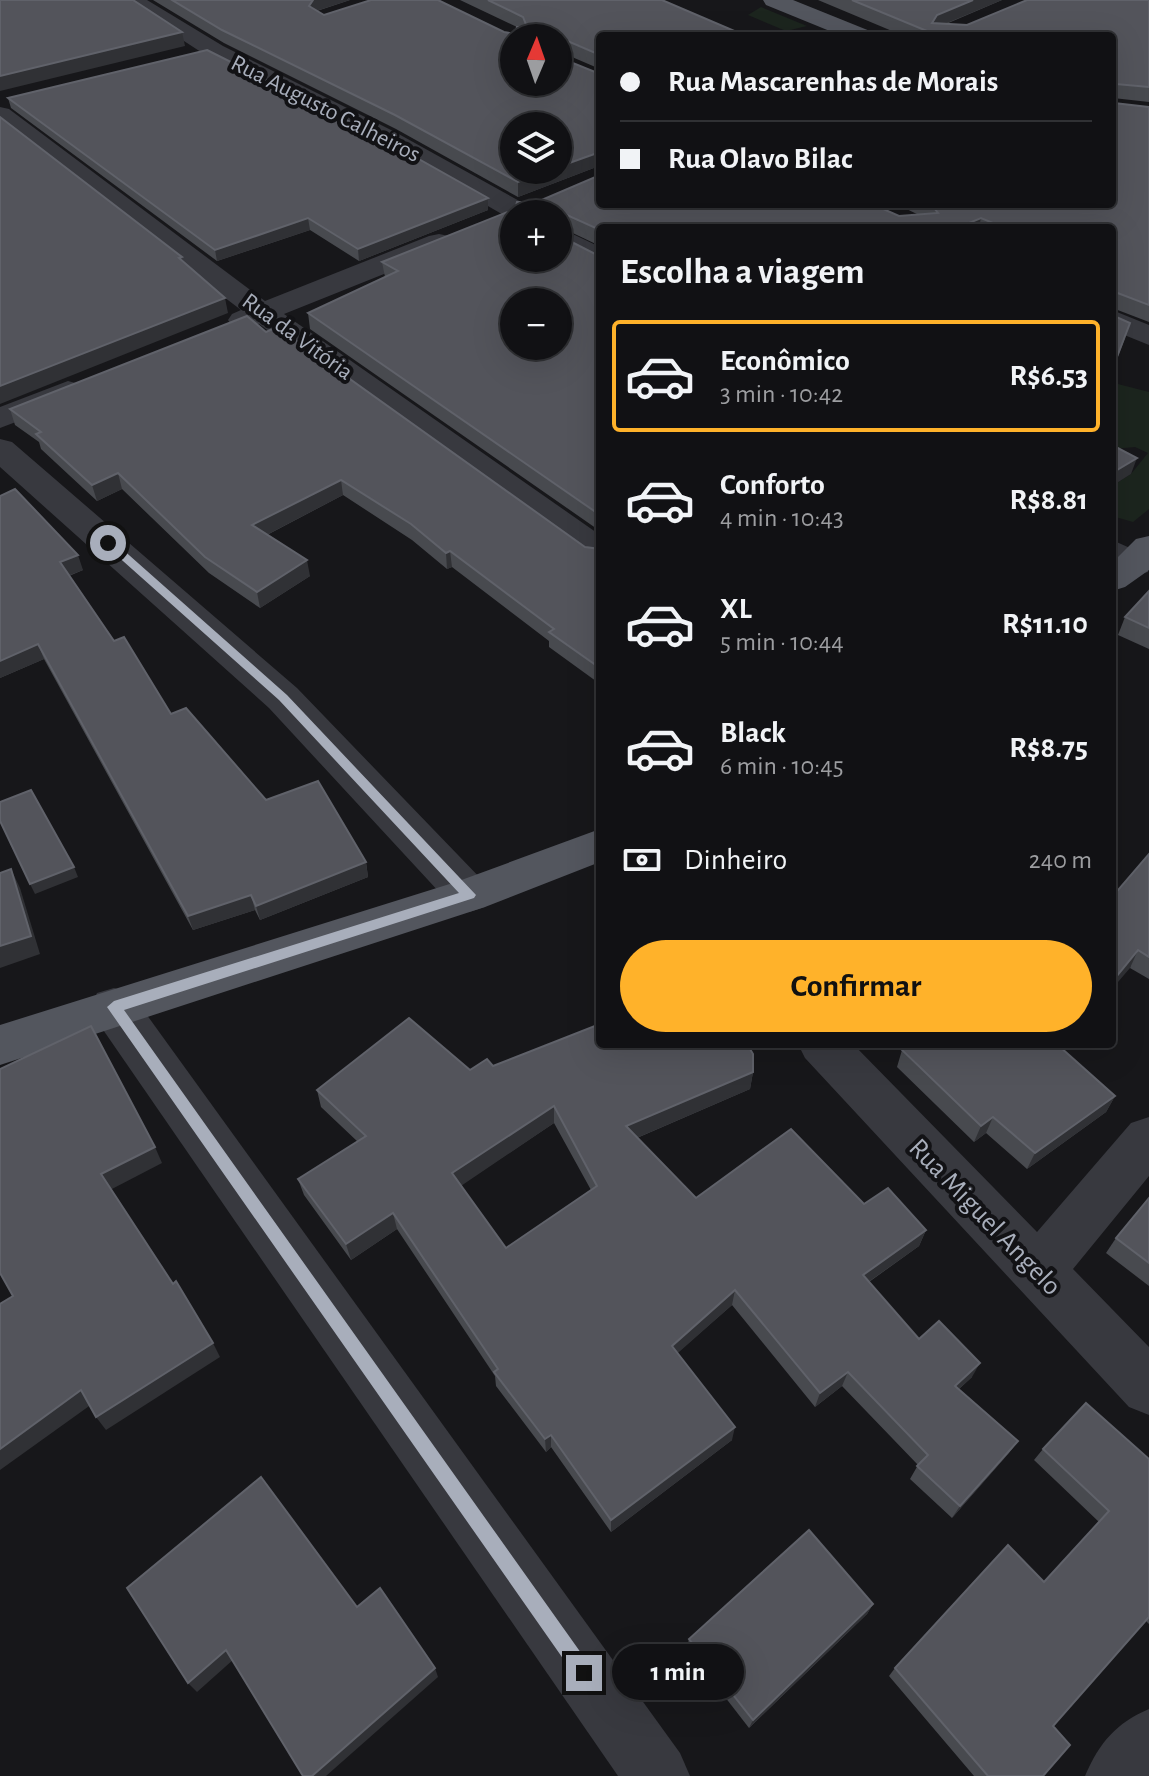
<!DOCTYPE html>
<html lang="pt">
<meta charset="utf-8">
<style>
:root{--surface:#111114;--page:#1e1f22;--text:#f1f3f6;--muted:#9c9da0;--line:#303134;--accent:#ffb22a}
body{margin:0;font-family:"Alegreya Sans",sans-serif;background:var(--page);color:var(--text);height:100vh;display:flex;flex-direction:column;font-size:30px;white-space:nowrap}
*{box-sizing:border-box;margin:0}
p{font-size:26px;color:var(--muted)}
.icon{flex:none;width:44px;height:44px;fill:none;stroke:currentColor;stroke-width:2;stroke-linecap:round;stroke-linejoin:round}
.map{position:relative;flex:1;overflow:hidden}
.side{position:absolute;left:596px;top:224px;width:520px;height:824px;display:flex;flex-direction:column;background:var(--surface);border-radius:8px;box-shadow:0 8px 32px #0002,0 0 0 2px var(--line)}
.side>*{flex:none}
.hud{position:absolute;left:596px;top:32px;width:520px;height:176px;border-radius:8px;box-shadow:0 8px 32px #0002,0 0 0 2px var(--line);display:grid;align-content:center;height:176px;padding:0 24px;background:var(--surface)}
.needle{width:52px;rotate:2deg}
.tools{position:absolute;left:500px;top:24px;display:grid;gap:16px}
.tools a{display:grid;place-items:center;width:72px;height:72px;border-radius:50%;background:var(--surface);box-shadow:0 8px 32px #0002,0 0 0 2px var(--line);font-size:40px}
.end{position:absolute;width:36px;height:36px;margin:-18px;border:10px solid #a8aebb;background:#111;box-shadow:0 0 0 4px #111}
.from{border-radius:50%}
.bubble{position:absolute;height:56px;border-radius:28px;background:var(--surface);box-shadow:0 8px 32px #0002,0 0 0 2px var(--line);font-size:26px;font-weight:700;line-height:56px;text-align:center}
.hud b{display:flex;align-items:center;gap:28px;height:76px;font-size:30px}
.hud b+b{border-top:2px solid var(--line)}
.hud i{width:20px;height:20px;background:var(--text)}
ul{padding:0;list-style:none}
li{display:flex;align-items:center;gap:24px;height:112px;margin:0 16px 12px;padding:0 8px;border:4px solid transparent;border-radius:8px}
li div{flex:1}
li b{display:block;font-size:30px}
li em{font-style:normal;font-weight:700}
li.selected{border-color:var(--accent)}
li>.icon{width:72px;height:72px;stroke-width:1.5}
h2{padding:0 24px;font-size:36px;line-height:96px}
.pay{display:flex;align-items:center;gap:20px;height:88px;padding:0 24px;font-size:30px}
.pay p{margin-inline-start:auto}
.cta{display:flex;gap:16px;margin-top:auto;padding:16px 24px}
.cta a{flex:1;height:92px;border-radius:48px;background:var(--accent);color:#111;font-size:32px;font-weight:700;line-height:92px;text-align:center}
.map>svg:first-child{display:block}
.green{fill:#1c251e}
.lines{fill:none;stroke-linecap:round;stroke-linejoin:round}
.minor{fill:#38393f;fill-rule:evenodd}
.major{fill:#53565e;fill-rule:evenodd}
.wall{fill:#484a4f;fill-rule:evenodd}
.shaded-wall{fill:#303135}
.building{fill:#53545b;stroke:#60626a;stroke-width:2;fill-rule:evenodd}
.route{fill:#a8aebb}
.labels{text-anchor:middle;stroke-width:8;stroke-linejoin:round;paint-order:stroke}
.far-street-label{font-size:24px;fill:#a8aebb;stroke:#121215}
.street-label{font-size:28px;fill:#a8aebb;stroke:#121215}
</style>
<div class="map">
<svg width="1149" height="1776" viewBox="0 0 1149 1776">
<rect width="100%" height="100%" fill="#17171a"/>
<!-- green -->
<g class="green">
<polygon points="761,7 807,26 786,31 748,15"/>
<polygon points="1118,384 1149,392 1149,509 1133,522 1112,516 1112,486 1131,474 1148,453 1135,447 1112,449 1112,390"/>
</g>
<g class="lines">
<!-- minor -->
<g class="minor">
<polygon points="121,0 147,0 223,46 395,132 532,208 536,214 514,214 512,220 377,142 207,56"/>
<polygon points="0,107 9,109 265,301 429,236 439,234 449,236 453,242 449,248 284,314 600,535 600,563 587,560 259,324 243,329 232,326 228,320 232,314 241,310 0,126"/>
<polygon points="558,227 600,247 600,268 558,247"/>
<polygon points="1112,310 1149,325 1149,345 1112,330"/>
<polygon points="68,381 79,384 84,391 79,398 0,428 0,407"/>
<polygon points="0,439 12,442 297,688 485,883 491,895 485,907 469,912 453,907 269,708 0,467"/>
<polygon points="1112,540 1148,556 1148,572 1135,575 1112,566"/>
<polygon points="114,988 131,993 680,1753 690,1776 618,1776 97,1021 91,1007 97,993"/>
<polygon points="798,1044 853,1044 1037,1232 1131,1123 1149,1117 1149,1176 1073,1269 1149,1347 1149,1415 1129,1407 805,1058"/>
<path d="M 1149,1709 L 1149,1776 L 1085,1776 C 1099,1743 1116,1723 1149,1709 Z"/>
</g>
<!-- major -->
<g class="major">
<polygon points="763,0 793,0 870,31 873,36 842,36 766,5"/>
<polygon points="1149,536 1149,570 1125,587 1112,591 1112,563 1136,539"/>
<polygon points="600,829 600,862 485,907 0,1065 0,1025 456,882"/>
</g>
</g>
<!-- wall -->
<g class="wall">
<polygon points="153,0 350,0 317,11 324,15 515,34 517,27 460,0 665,0 600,36 600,69 558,51 558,38 514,38 600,74 600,167 599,166 518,197 396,129 224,43"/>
<polygon points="818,0 1002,0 946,24 967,25 1149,0 1149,102 1113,98 1114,103 1149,107 1149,322 1115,309 1114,316 1125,338 1112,372 1112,228 600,228 600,246 558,226 558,214 514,214 599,256 600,255 600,531 310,329 308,313 385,277 382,262 537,202 899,216 919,215 896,204 1112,204 1112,36 904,36"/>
<polygon points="8,98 488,210 359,261 310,230 217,261 11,108"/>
<polygon points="266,332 585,547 600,549 600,684 549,647 549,641 452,567 447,569 412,540 343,495 267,535 310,576 260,608 209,573 122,489 97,501 41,449 39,442 15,425 10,409"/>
<polygon points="0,496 83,570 69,576 114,641 171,714 266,800 366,862 368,877 260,920 255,910 193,930 44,659 0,678"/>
<polygon points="1149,591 1149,649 1118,635 1125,617"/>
<polygon points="1149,854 1149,979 1130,968"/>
<polygon points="1062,1049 1115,1096 1106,1112 1027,1169 986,1133 974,1142 897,1067 902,1050"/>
<path d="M 493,1066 L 753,1072 L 750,1089 L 637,1138 L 696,1198 L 864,1204 L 926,1230 L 919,1246 L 869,1282 L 919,1339 L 972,1377 L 959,1389 L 1018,1441 L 1008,1454 L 952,1518 L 910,1479 L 918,1465 L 842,1386 L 815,1407 L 732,1305 L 677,1353 L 732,1440 L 611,1532 L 551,1447 L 546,1452 L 496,1386 L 495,1376 L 397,1229 L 351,1260 L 304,1195 L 298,1179 L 358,1142 L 321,1107 L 317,1090 ZM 554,1123 L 591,1190 L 506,1248 L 461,1185 Z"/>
<polygon points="1149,1198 1149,1286 1106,1253 1116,1238"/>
<polygon points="1043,1449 1149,1459 1149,1624 1146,1621 1053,1726 1043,1776 974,1776 889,1676 895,1668 1044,1582 1099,1522 1034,1460"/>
<polygon points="873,1604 867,1614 749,1728 687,1648 689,1639"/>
</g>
<!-- shaded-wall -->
<g class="shaded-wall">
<polygon points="313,0 350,0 316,11 309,6"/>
<polygon points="973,0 1002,0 935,28 932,23 937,15"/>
<polygon points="182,32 185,46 0,91 0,76"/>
<polygon points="599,152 599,166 518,197 518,182 550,170 558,170 558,167"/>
<polygon points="488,198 488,210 359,261 358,249"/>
<polygon points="308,218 310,230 217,261 215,250"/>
<polygon points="981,218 979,228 957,228"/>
<polygon points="225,298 228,313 0,404 0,386"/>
<polygon points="1137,458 1131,474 1112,486 1112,473"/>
<polygon points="118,473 122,489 97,501 92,485"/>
<polygon points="341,480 343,495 255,541 252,525"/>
<polygon points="450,551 452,567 447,569 446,553"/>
<polygon points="78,555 83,570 65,577 60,562"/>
<polygon points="307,560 310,576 260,608 257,592"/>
<polygon points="38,644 44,659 0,678 0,661"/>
<polygon points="366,862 368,877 260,920 256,906"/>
<polygon points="74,867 78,877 35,894 30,884"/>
<polygon points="11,869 20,888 40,954 0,968 0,946"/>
<polygon points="251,895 255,910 193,930 188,916"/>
<polygon points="1138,950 1130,968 1112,989 1112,982"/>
<polygon points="753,1072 750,1089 625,1143 626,1126"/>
<polygon points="1115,1096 1106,1112 1027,1169 1035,1153"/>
<polygon points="554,1106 554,1123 455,1190 452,1173"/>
<polygon points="993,1117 986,1133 974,1142 981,1126"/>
<polygon points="155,1147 162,1163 110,1190 101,1174"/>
<polygon points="393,1213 397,1229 351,1260 346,1244"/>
<polygon points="926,1230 919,1246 857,1290 863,1275"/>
<polygon points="735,1290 732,1305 670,1360 672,1346"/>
<polygon points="213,1343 220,1357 106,1430 96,1417"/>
<polygon points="980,1363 972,1377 948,1399 955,1386"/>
<polygon points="848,1372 842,1386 815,1407 820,1393"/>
<polygon points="81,1390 92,1404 0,1470 0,1449"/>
<polygon points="735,1427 732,1440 611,1532 611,1520"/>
<polygon points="551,1435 551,1447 546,1452 545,1439"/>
<polygon points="1018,1441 1008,1454 952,1518 960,1506"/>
<polygon points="873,1604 867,1614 749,1728 753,1720"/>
<polygon points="226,1650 234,1659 197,1692 188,1683"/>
<polygon points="435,1668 438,1677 326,1776 312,1776"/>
</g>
<!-- building -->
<g class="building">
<polygon points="0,0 133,0 182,32 0,76"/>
<polygon points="172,0 313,0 309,6 324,15 371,0 438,0 504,32 515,34 517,27 527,27 523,17 488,0 662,0 746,36 600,36 600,55 556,36 556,38 514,38 514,82 558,82 558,57 600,74 600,152 558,167 558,126 514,126 514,170 550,170 518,182 395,115 222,30"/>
<path d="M 852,0 L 973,0 L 937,15 L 932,23 L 967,25 L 1027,0 L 1149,0 L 1149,87 L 1116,84 L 1113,87 L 1114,103 L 1149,107 L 1149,305 L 1115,292 L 1114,316 L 1130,323 L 1112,370 L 1112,228 L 1005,228 L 981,218 L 957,228 L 600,228 L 600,230 L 556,210 L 556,214 L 514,214 L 514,258 L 558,258 L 558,235 L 599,256 L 600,255 L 600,515 L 308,313 L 398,271 L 382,262 L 515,209 L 517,202 L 537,202 L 600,175 L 600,204 L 872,204 L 899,216 L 938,213 L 931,204 L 1112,204 L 1112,36 L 939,36 ZM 514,302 L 558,302 L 558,346 L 514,346 Z"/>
<polygon points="207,50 374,134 488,198 358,249 308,218 215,250 8,98"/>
<polygon points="0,117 182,257 179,258 225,298 0,386"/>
<polygon points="247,316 266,332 277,327 585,547 600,549 600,668 549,632 554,629 450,551 446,553 411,524 341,480 252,525 307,560 257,592 205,557 118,473 92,485 36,434 41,432 10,409"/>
<polygon points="1112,445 1137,458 1112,473"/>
<polygon points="15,489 78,555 60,562 114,641 124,637 171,714 186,708 266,800 318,781 366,862 256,906 251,895 188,916 38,644 0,661 0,496"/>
<polygon points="1149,591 1149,628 1125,617"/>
<polygon points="31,790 74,867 30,884 0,821 0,802"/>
<polygon points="1149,854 1149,957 1138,950 1112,982 1112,897"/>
<polygon points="11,869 31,936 0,946 0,873"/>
<path d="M 409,1018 L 470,1070 L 487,1059 L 493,1066 L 600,1024 L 600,1044 L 747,1044 L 753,1054 L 753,1072 L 626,1126 L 696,1198 L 791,1129 L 864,1204 L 888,1188 L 926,1230 L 863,1275 L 919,1339 L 939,1321 L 980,1363 L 955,1386 L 1018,1441 L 960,1506 L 917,1466 L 928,1455 L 848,1372 L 820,1393 L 735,1290 L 672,1346 L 735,1427 L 611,1520 L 551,1435 L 545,1439 L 494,1372 L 498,1369 L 393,1213 L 346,1244 L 298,1179 L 366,1136 L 317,1090 ZM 554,1106 L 597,1186 L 506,1248 L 452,1173 Z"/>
<polygon points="91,1026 155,1147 101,1174 173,1284 176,1281 213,1343 96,1417 81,1390 0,1449 0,1304 13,1296 0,1273 0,1069"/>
<polygon points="911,1044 1060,1044 1059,1046 1115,1096 1035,1153 993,1117 981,1126 902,1050"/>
<polygon points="1149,1198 1149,1263 1116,1238"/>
<polygon points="1086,1403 1149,1459 1149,1617 1053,1726 1070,1745 1043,1776 988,1776 895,1668 1008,1545 1044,1582 1109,1511 1043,1449"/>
<polygon points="261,1477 357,1607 380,1588 435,1668 312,1776 303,1776 226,1650 188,1683 127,1588"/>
<polygon points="809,1530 873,1604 753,1720 689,1639"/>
</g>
<!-- route -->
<polygon class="route" points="105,540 112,540 287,695 476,895 474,898 124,1010 591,1667 594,1673 591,1680 584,1683 578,1680 107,1007 114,1001 459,893 279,700 105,545"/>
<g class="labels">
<!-- far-street labels -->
<g class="far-street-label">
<text transform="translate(326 108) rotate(27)" y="8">Rua Augusto Calheiros</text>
<text transform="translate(298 336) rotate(36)" y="8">Rua da Vitória</text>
</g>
<!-- street labels -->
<g class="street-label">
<text transform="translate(986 1216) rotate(46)" y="10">Rua Miguel Angelo</text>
</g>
</g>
</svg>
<div class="tools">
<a><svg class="needle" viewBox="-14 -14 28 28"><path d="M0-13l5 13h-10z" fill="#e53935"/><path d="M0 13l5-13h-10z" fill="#9c9da0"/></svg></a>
<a><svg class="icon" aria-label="layers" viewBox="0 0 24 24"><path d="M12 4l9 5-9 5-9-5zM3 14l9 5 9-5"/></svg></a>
<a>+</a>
<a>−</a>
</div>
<i class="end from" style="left:108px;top:543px"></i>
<i class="end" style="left:584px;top:1673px"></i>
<div class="bubble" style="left:612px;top:1644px;width:132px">1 min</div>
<div class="hud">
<b><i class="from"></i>Rua Mascarenhas de Morais</b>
<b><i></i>Rua Olavo Bilac</b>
</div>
<section class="side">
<h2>Escolha a viagem</h2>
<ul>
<li class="selected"><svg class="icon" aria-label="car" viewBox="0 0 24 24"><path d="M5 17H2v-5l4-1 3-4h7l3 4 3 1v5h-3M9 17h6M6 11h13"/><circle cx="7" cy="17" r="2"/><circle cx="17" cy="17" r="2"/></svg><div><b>Econômico</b><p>3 min · 10:42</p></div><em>R$6.53</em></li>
<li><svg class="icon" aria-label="car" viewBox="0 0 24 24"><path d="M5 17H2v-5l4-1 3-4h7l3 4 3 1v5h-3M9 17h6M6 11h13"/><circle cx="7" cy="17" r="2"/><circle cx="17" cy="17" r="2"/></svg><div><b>Conforto</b><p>4 min · 10:43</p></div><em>R$8.81</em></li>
<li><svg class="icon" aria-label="car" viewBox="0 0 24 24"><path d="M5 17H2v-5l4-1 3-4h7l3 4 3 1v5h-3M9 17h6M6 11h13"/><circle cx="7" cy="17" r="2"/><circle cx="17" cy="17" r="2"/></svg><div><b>XL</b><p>5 min · 10:44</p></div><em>R$11.10</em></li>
<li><svg class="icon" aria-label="car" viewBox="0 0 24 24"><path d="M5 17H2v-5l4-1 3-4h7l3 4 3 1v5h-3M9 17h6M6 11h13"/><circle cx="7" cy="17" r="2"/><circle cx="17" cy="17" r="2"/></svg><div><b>Black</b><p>6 min · 10:45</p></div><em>R$8.75</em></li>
</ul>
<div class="pay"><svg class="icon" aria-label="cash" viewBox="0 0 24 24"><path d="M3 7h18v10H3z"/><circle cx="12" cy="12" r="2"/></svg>Dinheiro<p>240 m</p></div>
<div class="cta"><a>Confirmar</a></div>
</section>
</div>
